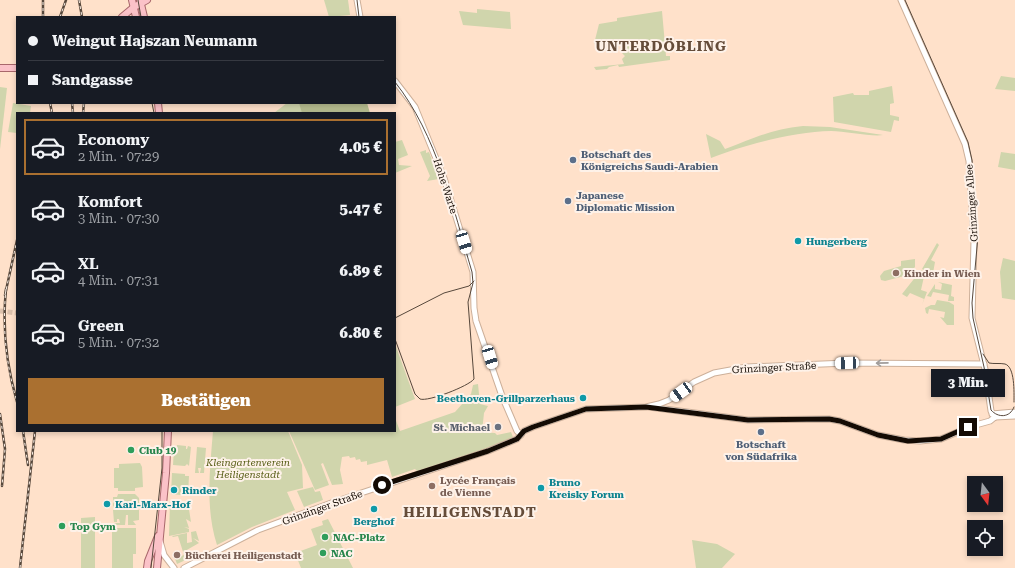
<!DOCTYPE html>
<html lang="de">
<meta charset="utf-8">
<style>
:root{--surface:#171b24;--page:#242831;--text:#f1f3f6;--muted:#9ea1a6;--line:#363941;--accent:#aa7030}
body{margin:0;font-family:"Roboto Serif",serif;background:var(--page);color:var(--text);height:100vh;display:flex;flex-direction:column;font-size:15px;white-space:nowrap}
*{box-sizing:border-box;margin:0}
p{font-size:13px;color:var(--muted)}
.icon{flex:none;width:22px;height:22px;fill:none;stroke:currentColor;stroke-width:2;stroke-linecap:round;stroke-linejoin:round}
.map{position:relative;flex:1;overflow:hidden}
.drawer{position:absolute;left:16px;top:112px;width:380px;height:320px;display:flex;flex-direction:column;background:var(--surface);border-radius:0px;box-shadow:0 2px 6px #0003}
.drawer>*{flex:none}
.banner{position:absolute;left:16px;top:16px;width:380px;height:88px;border-radius:0px;box-shadow:0 2px 6px #0003;display:grid;align-content:center;height:88px;padding:0 12px;background:var(--surface)}
.needle{width:26px;rotate:165deg}
.buttons{position:absolute;left:967px;top:476px;display:grid;gap:8px}
.buttons a{display:grid;place-items:center;width:36px;height:36px;border-radius:0px;background:var(--surface);box-shadow:0 2px 6px #0003;font-size:20px}
.end{position:absolute;width:18px;height:18px;margin:-9px;border:5px solid #140b04;background:#fff;box-shadow:0 0 0 2px #fff}
.from{border-radius:50%}
.bubble{position:absolute;height:28px;border-radius:0px;background:var(--surface);box-shadow:0 2px 6px #0003;font-size:13px;font-weight:800;line-height:28px;text-align:center}
.car{position:absolute;width:12px;height:24px;margin:-12px -6px;border-radius:5px;box-shadow:0 0 3px 1px #0007;background:linear-gradient(#fff 24%,#345 0 40%,#fff 0 76%,#345 0 86%,#fff 0)}
.banner b{display:flex;align-items:center;gap:14px;height:38px;font-size:15px}
.banner b+b{border-top:1px solid var(--line)}
.banner i{width:10px;height:10px;background:var(--text)}
ul{padding:7px 0 0;list-style:none}
li{display:flex;align-items:center;gap:12px;height:56px;margin:0 8px 6px;padding:0 4px;border:2px solid transparent;border-radius:0px}
li div{flex:1}
li b{display:block;font-size:15px}
li em{font-style:normal;font-weight:800}
li.on{border-color:var(--accent)}
li>.icon{width:36px;height:36px;stroke-width:1.5}
.button{display:flex;gap:8px;margin-top:auto;padding:8px 12px}
.button a{flex:1;height:46px;border-radius:0px;background:var(--accent);color:#fff;font-size:16px;font-weight:800;line-height:46px;text-align:center}
.map>svg:first-child{display:block}
.green{fill:#d0d5ac}
.forest{fill:#b8be90}
.lines{fill:none;stroke-linecap:round;stroke-linejoin:round}
.minor-tunnel{stroke:#dcc1ac;stroke-width:5;stroke-dasharray:5 2.5;stroke-linecap:butt}
.minor-casing{stroke:#cdb09a;stroke-width:7}
.major-casing{stroke:#a8676b;stroke-width:8}
.minor{stroke:#fff;stroke-width:5}
.major{stroke:#fbc2c8;stroke-width:6}
.tram{stroke:#57483c;stroke-width:1}
.rail-casing{stroke:#57483c;stroke-width:2.5}
.rail{stroke:#fef2e9;stroke-width:1;stroke-dasharray:3;stroke-linecap:butt}
.oneway{stroke:#a19d9b}
.route{stroke:#140b04;stroke-width:5}
.service-dot{fill:#5c6f8a;stroke:#fef2e9;stroke-width:1.5}
.culture-dot{fill:#0f9aa8;stroke:#fef2e9;stroke-width:1.5}
.education-dot{fill:#8d6e63;stroke:#fef2e9;stroke-width:1.5}
.worship-dot{fill:#6b7280;stroke:#fef2e9;stroke-width:1.5}
.leisure-dot{fill:#2e9e5b;stroke:#fef2e9;stroke-width:1.5}
.labels{text-anchor:middle;stroke-width:4;stroke-linejoin:round;paint-order:stroke}
.service-label{font-size:10px;font-weight:bold;fill:#4e5e75;stroke:#fef2e9;text-anchor:start}
.street-label{font-size:10px;fill:#140b04;stroke:#fef2e9}
.culture-label{font-size:10px;font-weight:bold;fill:#0d838f;stroke:#fef2e9;text-anchor:start}
.education-label{font-size:10px;font-weight:bold;fill:#785e54;stroke:#fef2e9;text-anchor:start}
.worship-label{font-size:10px;font-weight:bold;fill:#5b616d;stroke:#fef2e9;text-anchor:end}
.leisure-label{font-size:10px;font-weight:bold;fill:#27864d;stroke:#fef2e9;text-anchor:start}
.park-label{font-size:10px;font-style:italic;fill:#575d15;stroke:#fef2e9}
.district-label{font-size:14px;font-weight:bold;letter-spacing:1px;fill:#654c39;stroke:#fef2e9}
</style>
<div class="map">
<svg width="1015" height="568" viewBox="0 0 1015 568">
<rect width="100%" height="100%" fill="#ffe1ca"/>
<!-- green -->
<g class="green">
<polygon points="324,0 348,0 350,15 329,17"/>
<polygon points="477,9 510,12 511,29 463,25 459,11 477,13"/>
<polygon points="662,11 666,56 670,56 670,60 619,67 618,65 609,67 607,69 596,70 594,67 624,64 622,59 625,56 622,53 620,40 594,44 599,24 617,21 617,18"/>
<polygon points="1001,76 1015,78 1015,91 995,89"/>
<polygon points="892,86 894,103 890,104 890,115 899,117 899,121 894,120 891,132 834,122 833,97 853,93 854,95 869,95 869,91"/>
<polygon points="0,87 7,88 0,149"/>
<polygon points="13,103 31,106 30,113 17,113 17,133 8,132"/>
<polygon points="287,103 309,103 314,113 274,113"/>
<path d="M 803,126 L 830,127 L 883,135 C 872,137 845,131 831,131 C 794,132 746,144 711,158 L 706,134 L 720,141 L 725,149 C 754,138 772,129 803,126 Z"/>
<polygon points="402,140 408,155 398,159 399,165 412,166 395,173 395,142"/>
<polygon points="426,150 426,153 429,152 439,179 427,181 430,176 420,152"/>
<polygon points="1001,152 1015,154 1015,170 998,167"/>
<polygon points="937,243 939,245 931,260 935,262 933,273 927,272 922,269"/>
<polygon points="1003,258 1015,261 1015,300 1002,298 1000,272"/>
<polygon points="915,259 915,267 908,275 885,281 881,280 880,276 884,271 901,266 901,261"/>
<polygon points="921,270 925,272 921,290 927,292 922,305 924,299 910,293 907,297 902,294"/>
<polygon points="938,282 952,285 951,296 954,297 954,301 948,301 949,295 933,292 931,297 927,296 935,284 935,289 941,290 942,284"/>
<polygon points="937,300 949,302 954,305 954,325 947,325 940,317 944,318 945,312 929,309 928,314 926,313 925,308 931,305 935,305"/>
<polygon points="395,344 415,399 395,407"/>
<polygon points="478,384 480,404 488,406 484,413 482,432 495,433 497,435 511,432 513,437 488,448 417,471 415,469 392,477 387,460 367,465 367,461 361,462 360,459 356,460 355,457 350,458 349,456 342,457 340,470 343,484 332,485 323,463 321,464 329,485 315,490 289,431 395,431 395,418 400,431 455,412 471,394 473,385"/>
<path d="M 213,431 L 288,431 L 302,465 L 303,488 L 287,492 L 295,510 L 252,527 L 217,545 C 205,508 210,469 213,431 Z"/>
<polygon points="177,445 186,446 186,449 187,449 188,446 191,447 189,466 187,464 185,466 173,465 174,448 177,448"/>
<polygon points="197,447 206,448 204,473 200,473 201,468 198,468 199,473 195,473"/>
<polygon points="140,463 142,467 143,487 135,488 135,491 118,491 118,488 114,488 114,468 119,468 119,464"/>
<polygon points="172,473 185,474 185,476 189,476 188,495 183,492 181,495 171,494"/>
<polygon points="313,487 315,492 320,491 323,500 304,507 297,491"/>
<polygon points="118,494 135,494 139,498 139,508 133,508 133,510 139,510 139,520 133,521 136,525 128,525 128,515 126,515 125,525 114,525 114,523 120,523 119,519 117,519 117,522 114,522 113,510 121,510 120,508 113,508 113,497 117,497"/>
<polygon points="170,502 183,502 183,505 185,502 188,503 191,522 186,519 189,528 184,527 189,529 189,532 169,536"/>
<polygon points="95,517 95,568 81,568 81,518"/>
<polygon points="328,519 353,568 301,568 295,553 317,545 311,529 323,525 322,521"/>
<polygon points="112,528 136,528 136,554 133,554 133,568 112,568"/>
<polygon points="196,531 199,541 193,538 199,543 185,551 187,555 191,554 188,557 192,556 192,557 177,564 174,556 176,558 184,555 178,536 173,537 172,536 187,533 187,543 192,542 191,532"/>
<polygon points="692,540 717,544 735,554 722,568 696,568"/>
</g>
<!-- forest -->
<polygon class="forest" points="299,103 367,103 370,113 302,113"/>
<g class="lines">
<!-- minor-tunnel -->
<polyline class="minor-tunnel" points="0,311 17,313"/>
<defs>
<g id="minor">
<polyline points="357,0 360,17"/>
<polyline points="901,0 965,144 969,161 974,241 972,318 985,369 991,411 995,417"/>
<polyline points="395,81 415,107 444,178 473,272 474,308 476,321 502,396 517,431 521,435"/>
<polyline points="649,407 748,420 829,419 840,421 878,435 904,440 920,441 941,439 972,426 990,421 995,417"/>
<polyline points="992,414 1015,412"/>
<polyline points="995,417 1015,416"/>
<polyline points="160,541 164,555 174,568"/>
<polyline points="184,568 258,530 334,502 488,451 517,439 524,431 533,427 586,409 646,407 659,404 669,400 694,382 714,373 747,367 847,363 984,364"/>
</g>
<g id="major">
<polyline points="132,0 136,17"/>
<polyline points="140,0 144,17"/>
<polyline points="122,17 134,7 147,0"/>
<polyline points="0,68 17,68"/>
<polyline points="158,103 159,113"/>
<polyline points="147,568 148,561 158,536"/>
<polyline points="157,568 166,473 168,431"/>
</g>
</defs>
<!-- minor casing -->
<use href="#minor" class="minor-casing"/>
<!-- major casing -->
<use href="#major" class="major-casing"/>
<!-- minor -->
<use href="#minor" class="minor"/>
<!-- major -->
<use href="#major" class="major"/>
<!-- tram -->
<g class="tram">
<polyline points="138,0 141,17"/>
<polyline points="357,0 359,17"/>
<path d="M 905,0 L 968,142 L 972,160 L 978,236 L 972,303 L 973,318 L 984,367 L 991,410 C 998,418 1010,418 1014,407"/>
<path d="M 395,82 C 437,135 453,208 472,272 L 473,283 L 468,302 L 474,379 C 469,386 428,402 420,399 L 415,394 L 395,339"/>
<polyline points="152,103 154,113"/>
<polyline points="395,318 444,293 469,286 474,281"/>
<path d="M 983,354 L 989,363 C 994,364 1000,363 1005,364 C 1015,367 1014,392 1014,402"/>
<polyline points="151,568 162,468 162,431"/>
</g>
<defs>
<g id="rail">
<polyline points="79,0 82,17"/>
<polyline points="43,17 43,0"/>
<polyline points="60,17 66,0"/>
<polyline points="50,103 52,113"/>
<polyline points="72,103 73,113"/>
<polyline points="83,113 84,103"/>
<path d="M 6,289 C 2,328 6,364 17,402"/>
<polyline points="5,295 17,240"/>
<polyline points="0,414 5,449 2,486"/>
<polyline points="23,431 28,465"/>
<polyline points="20,568 35,431"/>
</g>
</defs>
<!-- rail casing -->
<use href="#rail" class="rail-casing"/>
<!-- rail -->
<use href="#rail" class="rail"/>
</g>
<!-- one-way arrows -->
<defs><path id="oneway-shaft" d="M-6 0H5M1.5-3L5.5 0L1.5 3" fill="none" stroke-width="1.6" stroke-linecap="round" stroke-linejoin="round"/></defs>
<use class="oneway" href="#oneway-shaft" transform="translate(882 363) rotate(179)"/>
<g class="lines">
<!-- route -->
<polyline class="route" points="382,485 488,451 517,439 524,431 533,427 586,409 646,407 748,420 829,419 840,421 878,435 908,441 941,439 968,427"/>
</g>
<!-- markers -->
<g class="service-dot">
<circle cx="573" cy="160" r="4"/>
<circle cx="568" cy="201" r="4"/>
<circle cx="761" cy="432" r="4"/>
</g>
<g class="culture-dot">
<circle cx="798" cy="241" r="4"/>
<circle cx="583" cy="398" r="4"/>
<circle cx="541" cy="488" r="4"/>
<circle cx="174" cy="490" r="4"/>
<circle cx="107" cy="504" r="4"/>
<circle cx="374" cy="509" r="4"/>
</g>
<g class="education-dot">
<circle cx="896" cy="273" r="4"/>
<circle cx="432" cy="486" r="4"/>
<circle cx="177" cy="555" r="4"/>
</g>
<circle class="worship-dot" cx="498" cy="427" r="4"/>
<g class="leisure-dot">
<circle cx="131" cy="450" r="4"/>
<circle cx="62" cy="526" r="4"/>
<circle cx="325" cy="537" r="4"/>
<circle cx="323" cy="553" r="4"/>
</g>
<g class="labels">
<!-- service labels -->
<g class="service-label">
<text x="581" y="158">Botschaft des<tspan x="581" dy="12">Königreichs Saudi-Arabien</tspan></text>
<text x="576" y="199">Japanese<tspan x="576" dy="12">Diplomatic Mission</tspan></text>
<text x="761" y="448" text-anchor="middle">Botschaft<tspan x="761" dy="12">von Südafrika</tspan></text>
</g>
<!-- street labels -->
<g class="street-label">
<text transform="translate(446 186) rotate(72)" y="4">Hohe Warte</text>
<text transform="translate(971 203) rotate(-94)" y="4">Grinzinger Allee</text>
<text transform="translate(774 367) rotate(-3)" y="4">Grinzinger Straße</text>
<text transform="translate(322 507) rotate(-20)" y="4">Grinzinger Straße</text>
</g>
<!-- culture labels -->
<g class="culture-label">
<text x="806" y="245">Hungerberg</text>
<text x="575" y="402" text-anchor="end">Beethoven-Grillparzerhaus</text>
<text x="549" y="486">Bruno<tspan x="549" dy="12">Kreisky Forum</tspan></text>
<text x="182" y="494">Rinder</text>
<text x="115" y="508">Karl-Marx-Hof</text>
<text x="374" y="525" text-anchor="middle">Berghof</text>
</g>
<!-- education labels -->
<g class="education-label">
<text x="904" y="277">Kinder in Wien</text>
<text x="440" y="484">Lycée Français<tspan x="440" dy="12">de Vienne</tspan></text>
<text x="185" y="559">Bücherei Heiligenstadt</text>
</g>
<!-- worship labels -->
<g class="worship-label">
<text x="490" y="431">St. Michael</text>
</g>
<!-- leisure labels -->
<g class="leisure-label">
<text x="139" y="454">Club 19</text>
<text x="70" y="530">Top Gym</text>
<text x="333" y="541">NAC-Platz</text>
<text x="331" y="557">NAC</text>
</g>
<!-- park labels -->
<g class="park-label">
<text x="248" y="466">Kleingartenverein<tspan x="248" dy="12">Heiligenstadt</tspan></text>
</g>
<!-- district labels -->
<g class="district-label">
<text x="661" y="51">UNTERDÖBLING</text>
<text x="470" y="517">HEILIGENSTADT</text>
</g>
</g>
</svg>
<div class="buttons">
<a><svg class="needle" viewBox="-14 -14 28 28"><path d="M0-13l5 13h-10z" fill="#e53935"/><path d="M0 13l5-13h-10z" fill="#9ea1a6"/></svg></a>
<a><svg class="icon" aria-label="locate" viewBox="0 0 24 24"><circle cx="12" cy="12" r="6"/><path d="M12 2v4M12 18v4M2 12h4M18 12h4"/></svg></a>
</div>
<i class="end from" style="left:382px;top:485px"></i>
<i class="end" style="left:968px;top:427px"></i>
<div class="bubble" style="left:931px;top:369px;width:74px">3 Min.</div>
<i class="car" style="left:464px;top:242px;rotate:163deg"></i>
<i class="car" style="left:490px;top:357px;rotate:163deg"></i>
<i class="car" style="left:847px;top:363px;rotate:268deg"></i>
<i class="car" style="left:681px;top:392px;rotate:234deg"></i>
<div class="banner">
<b><i class="from"></i>Weingut Hajszan Neumann</b>
<b><i></i>Sandgasse</b>
</div>
<section class="drawer">
<ul>
<li class="on"><svg class="icon" aria-label="car" viewBox="0 0 24 24"><path d="M5 17H2v-5l4-1 3-4h7l3 4 3 1v5h-3M9 17h6M6 11h13"/><circle cx="7" cy="17" r="2"/><circle cx="17" cy="17" r="2"/></svg><div><b>Economy</b><p>2 Min. · 07:29</p></div><em>4.05 €</em></li>
<li><svg class="icon" aria-label="car" viewBox="0 0 24 24"><path d="M5 17H2v-5l4-1 3-4h7l3 4 3 1v5h-3M9 17h6M6 11h13"/><circle cx="7" cy="17" r="2"/><circle cx="17" cy="17" r="2"/></svg><div><b>Komfort</b><p>3 Min. · 07:30</p></div><em>5.47 €</em></li>
<li><svg class="icon" aria-label="car" viewBox="0 0 24 24"><path d="M5 17H2v-5l4-1 3-4h7l3 4 3 1v5h-3M9 17h6M6 11h13"/><circle cx="7" cy="17" r="2"/><circle cx="17" cy="17" r="2"/></svg><div><b>XL</b><p>4 Min. · 07:31</p></div><em>6.89 €</em></li>
<li><svg class="icon" aria-label="car" viewBox="0 0 24 24"><path d="M5 17H2v-5l4-1 3-4h7l3 4 3 1v5h-3M9 17h6M6 11h13"/><circle cx="7" cy="17" r="2"/><circle cx="17" cy="17" r="2"/></svg><div><b>Green</b><p>5 Min. · 07:32</p></div><em>6.80 €</em></li>
</ul>
<div class="button"><a>Bestätigen</a></div>
</section>
</div>
